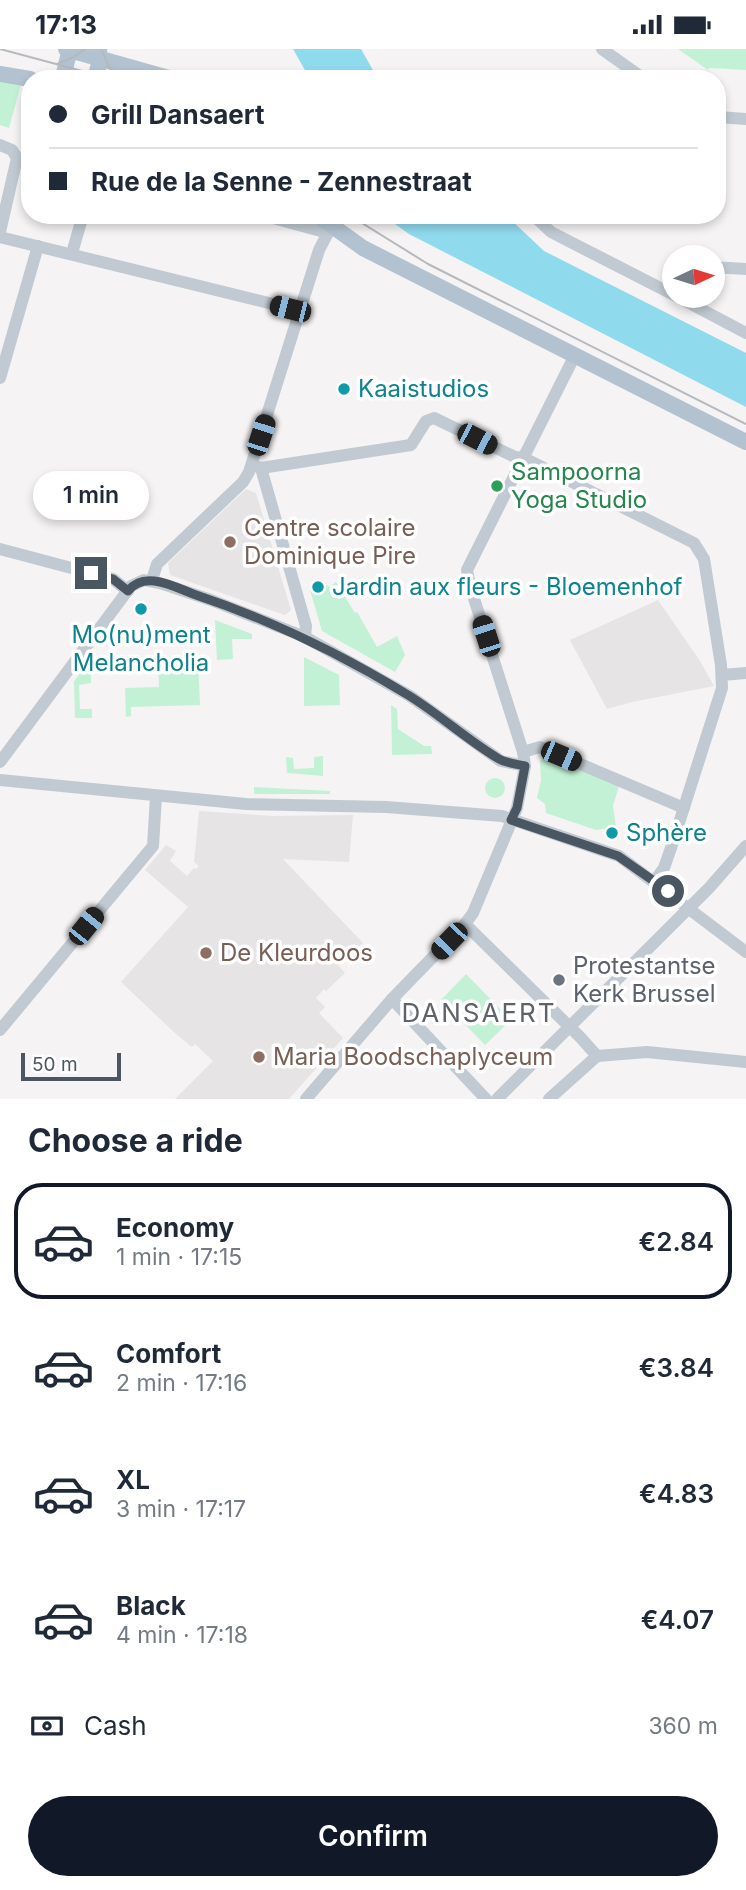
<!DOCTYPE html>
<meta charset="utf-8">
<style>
:root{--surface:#fff;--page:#f2f2f3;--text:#1f2937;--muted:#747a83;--line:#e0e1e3;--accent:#111827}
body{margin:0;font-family:Inter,sans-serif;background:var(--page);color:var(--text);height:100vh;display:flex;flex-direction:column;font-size:26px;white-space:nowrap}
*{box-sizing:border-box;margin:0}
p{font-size:23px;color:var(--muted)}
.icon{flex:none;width:38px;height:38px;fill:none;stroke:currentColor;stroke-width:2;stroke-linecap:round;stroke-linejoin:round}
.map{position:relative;height:1050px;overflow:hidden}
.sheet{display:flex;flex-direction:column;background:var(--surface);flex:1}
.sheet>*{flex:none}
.top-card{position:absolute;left:21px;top:21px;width:705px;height:154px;border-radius:28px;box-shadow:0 4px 10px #0003;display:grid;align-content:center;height:154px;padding:0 28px;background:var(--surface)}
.needle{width:46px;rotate:86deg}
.tools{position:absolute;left:662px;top:196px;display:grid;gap:14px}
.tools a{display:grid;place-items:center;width:63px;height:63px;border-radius:50%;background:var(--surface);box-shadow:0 4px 10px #0003;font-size:35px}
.scale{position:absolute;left:21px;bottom:18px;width:100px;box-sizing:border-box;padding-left:7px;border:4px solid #4a5661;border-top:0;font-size:19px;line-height:24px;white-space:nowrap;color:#4a5661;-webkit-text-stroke:5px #fff;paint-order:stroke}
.end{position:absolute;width:32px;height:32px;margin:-16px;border:9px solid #4a5661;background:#fff;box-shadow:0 0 0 4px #fff}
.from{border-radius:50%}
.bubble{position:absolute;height:49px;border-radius:24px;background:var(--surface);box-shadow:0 4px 10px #0003;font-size:23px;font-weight:600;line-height:49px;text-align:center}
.car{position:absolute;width:21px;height:42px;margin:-21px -10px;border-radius:9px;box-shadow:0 0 5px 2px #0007;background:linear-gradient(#222 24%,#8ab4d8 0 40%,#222 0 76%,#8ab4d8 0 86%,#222 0)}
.top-card b{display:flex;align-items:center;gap:24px;height:66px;font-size:26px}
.top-card b+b{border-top:2px solid var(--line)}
.top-card i{width:18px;height:18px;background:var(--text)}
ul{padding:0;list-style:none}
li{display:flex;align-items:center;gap:21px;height:116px;margin:0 14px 10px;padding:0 14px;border:4px solid transparent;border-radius:28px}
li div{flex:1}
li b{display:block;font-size:26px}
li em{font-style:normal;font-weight:600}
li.selected{border-color:var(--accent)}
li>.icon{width:63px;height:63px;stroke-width:1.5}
h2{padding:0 28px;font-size:32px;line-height:84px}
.pay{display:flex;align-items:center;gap:18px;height:77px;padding:0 28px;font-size:26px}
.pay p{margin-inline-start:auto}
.cta{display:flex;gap:14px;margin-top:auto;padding:14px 28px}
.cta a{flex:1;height:80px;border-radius:42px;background:var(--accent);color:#fff;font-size:28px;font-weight:600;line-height:80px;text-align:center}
.status{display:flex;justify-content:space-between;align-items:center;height:49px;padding:0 35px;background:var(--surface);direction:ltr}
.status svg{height:19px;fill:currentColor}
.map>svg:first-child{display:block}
.education{fill:#e6e4e5}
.green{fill:#c3f1d5}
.water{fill:#90daee}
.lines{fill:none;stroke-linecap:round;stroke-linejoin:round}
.minor{stroke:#c1cad2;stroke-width:12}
.major{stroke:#b3c2d1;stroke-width:16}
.tram{stroke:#b5b8bd;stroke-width:2}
.route{stroke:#4a5661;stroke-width:9}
.culture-dot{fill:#0f9aa8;stroke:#fff;stroke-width:2.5}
.leisure-dot{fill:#2e9e5b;stroke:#fff;stroke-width:2.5}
.education-dot{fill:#8d6e63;stroke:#fff;stroke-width:2.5}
.worship-dot{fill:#6b7280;stroke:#fff;stroke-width:2.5}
.labels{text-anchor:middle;stroke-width:7;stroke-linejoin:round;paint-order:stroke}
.culture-label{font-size:24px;fill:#0d838f;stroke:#fff;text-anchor:start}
.leisure-label{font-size:24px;fill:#27864d;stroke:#fff;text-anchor:start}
.education-label{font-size:24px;fill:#785e54;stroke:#fff;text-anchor:start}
.worship-label{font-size:24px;fill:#5b616d;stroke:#fff;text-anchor:start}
.neighbourhood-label{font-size:26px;letter-spacing:2px;fill:#5f6368;stroke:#fff}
</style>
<div class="status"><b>17:13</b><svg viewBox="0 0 49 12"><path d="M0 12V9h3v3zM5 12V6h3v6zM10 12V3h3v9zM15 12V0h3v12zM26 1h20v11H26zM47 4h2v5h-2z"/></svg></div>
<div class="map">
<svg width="746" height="1050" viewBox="0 0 746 1050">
<rect width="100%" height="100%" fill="#f5f3f3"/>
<!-- education -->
<g class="education">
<polygon points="246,440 256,444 291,561 285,566 170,526 168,514"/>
<polygon points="658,551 700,612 714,637 632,653 607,660 570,591"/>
<polygon points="199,762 273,767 353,766 349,813 283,810 363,894 339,917 345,924 326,942 324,940 316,949 325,958 319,964 343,989 289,1050 175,1050 213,1012 195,995 192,998 176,985 121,933 188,858 145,821 166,796 176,802 170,812 187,827 194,819 196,820 199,817 194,813"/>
</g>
<!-- green -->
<g class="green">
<polygon points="678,0 746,0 746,21 709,19 708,21"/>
<polygon points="0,31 21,35 9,79 0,76"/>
<polygon points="336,533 355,564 357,563 377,598 397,587 405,606 395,623 322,582 310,541 327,536 329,538"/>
<polygon points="215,571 252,585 252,590 232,590 233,610 217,611"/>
<polygon points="304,608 339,626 340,656 304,657"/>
<polygon points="91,611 91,634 79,636 80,660 92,660 92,669 75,669 74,632"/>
<polygon points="170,612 198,612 200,656 131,658 131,667 126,668 125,639 159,638 158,616 170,616"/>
<polygon points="391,656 397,660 398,680 424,697 431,697 432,705 392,706"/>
<polygon points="548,706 619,737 613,757 616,778 596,781 546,764 545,755 537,749 541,731 540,712"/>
<polygon points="323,707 323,727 287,724 286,708 293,709 294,720 314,719 314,708"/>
<circle cx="495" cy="739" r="10"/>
<polygon points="254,738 330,742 330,745 254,745"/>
<polygon points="466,925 511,971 485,996 441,951"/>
</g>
<!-- water -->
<g class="water">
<polygon points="293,0 361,0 378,30 310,30"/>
<polygon points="390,166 506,166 544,202 746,304 746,358 409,185 395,175"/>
</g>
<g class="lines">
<!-- minor -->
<g class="minor">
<polyline points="602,0 644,30"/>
<polyline points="718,68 746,70"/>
<polyline points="0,96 12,101 17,109 0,183"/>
<polyline points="262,166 328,184"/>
<polyline points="533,166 551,183 674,246"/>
<polyline points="0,188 301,262"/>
<polyline points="72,204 83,166"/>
<polyline points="712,218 746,220"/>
<polyline points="676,247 746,284"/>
<polyline points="0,329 38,197"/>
<polyline points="256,417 261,419 306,577 305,588"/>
<polyline points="261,419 411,396 426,372 434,369 515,408 524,409 694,494 704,510 721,616 722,639 672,796 664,819 654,833"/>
<polyline points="0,500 113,530 128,542"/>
<polyline points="152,531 157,515 243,433 249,423 319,201 332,176"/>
<polyline points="722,626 746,624"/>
<polyline points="523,703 540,698 684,759"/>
<polyline points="0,713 131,537 144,531 163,535 211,551 305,588 410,647 501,712 525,717"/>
<polyline points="0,731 246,755 386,758 502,767 619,807 746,903"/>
<polyline points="465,875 581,989 597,1007 549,1050"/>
<polyline points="392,950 486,1050"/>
<polyline points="0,981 153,797 156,747"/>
<polyline points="597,1007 647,1003 746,1013"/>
<polyline points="306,1050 392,950 465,875 473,864 517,759 525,717 523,703 470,537 467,521 575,306"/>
<polyline points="497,1050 709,839 746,797"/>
</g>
<!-- major -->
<g class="major">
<polyline points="66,0 172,30"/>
<polyline points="0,25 30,30"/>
<polyline points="68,30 64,24 70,0"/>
<polyline points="95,30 100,11 99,1"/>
<polyline points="317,166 363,199 746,393"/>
</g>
<!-- tram -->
<g class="tram">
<polyline points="0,0 112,30"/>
<polyline points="101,0 109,18 122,30"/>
<polyline points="57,15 72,9 85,0"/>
<polyline points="349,166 428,215 746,375"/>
</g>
</g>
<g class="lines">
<!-- route -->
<path class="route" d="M 91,524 L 113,530 L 128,542 C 145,520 176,539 196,546 C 271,571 341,605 408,646 C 439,665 467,691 499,710 C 506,714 516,715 525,717 L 517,759 L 511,771 L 618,807 L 668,842"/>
</g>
<!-- markers -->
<g class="culture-dot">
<circle cx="344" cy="340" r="7"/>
<circle cx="318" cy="538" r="7"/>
<circle cx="141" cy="560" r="7"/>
<circle cx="612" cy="784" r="7"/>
</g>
<circle class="leisure-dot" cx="497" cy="437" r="7"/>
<g class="education-dot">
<circle cx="230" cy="493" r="7"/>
<circle cx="206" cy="904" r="7"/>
<circle cx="259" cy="1008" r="7"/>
</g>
<circle class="worship-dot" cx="559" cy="931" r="7"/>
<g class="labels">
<!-- culture labels -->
<g class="culture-label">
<text x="358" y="348">Kaaistudios</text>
<text x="332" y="546">Jardin aux fleurs - Bloemenhof</text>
<text x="141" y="594" text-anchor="middle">Mo(nu)ment<tspan x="141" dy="28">Melancholia</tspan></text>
<text x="626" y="792">Sphère</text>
</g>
<!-- leisure labels -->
<g class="leisure-label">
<text x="511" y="431">Sampoorna<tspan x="511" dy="28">Yoga Studio</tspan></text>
</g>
<!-- education labels -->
<g class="education-label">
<text x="244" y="487">Centre scolaire<tspan x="244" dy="28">Dominique Pire</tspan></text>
<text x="220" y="912">De Kleurdoos</text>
<text x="273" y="1016">Maria Boodschaplyceum</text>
</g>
<!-- worship labels -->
<g class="worship-label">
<text x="573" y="925">Protestantse<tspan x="573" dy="28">Kerk Brussel</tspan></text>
</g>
<!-- neighbourhood labels -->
<g class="neighbourhood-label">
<text x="479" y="973">DANSAERT</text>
</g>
</g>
</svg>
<div class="tools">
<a><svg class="needle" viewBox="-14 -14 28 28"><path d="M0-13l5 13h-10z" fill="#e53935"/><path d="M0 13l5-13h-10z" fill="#747a83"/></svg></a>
</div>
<div class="scale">50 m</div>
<i class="end from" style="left:668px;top:842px"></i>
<i class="end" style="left:91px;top:524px"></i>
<div class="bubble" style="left:33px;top:422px;width:116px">1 min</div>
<i class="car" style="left:290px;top:260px;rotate:284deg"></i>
<i class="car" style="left:261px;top:386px;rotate:18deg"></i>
<i class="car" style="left:477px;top:390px;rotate:117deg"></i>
<i class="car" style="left:486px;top:587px;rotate:342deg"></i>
<i class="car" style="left:561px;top:707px;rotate:113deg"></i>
<i class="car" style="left:86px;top:877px;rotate:39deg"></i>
<i class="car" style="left:449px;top:892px;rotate:224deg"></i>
<div class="top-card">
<b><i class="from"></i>Grill Dansaert</b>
<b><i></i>Rue de la Senne - Zennestraat</b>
</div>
</div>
<section class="sheet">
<h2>Choose a ride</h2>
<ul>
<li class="selected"><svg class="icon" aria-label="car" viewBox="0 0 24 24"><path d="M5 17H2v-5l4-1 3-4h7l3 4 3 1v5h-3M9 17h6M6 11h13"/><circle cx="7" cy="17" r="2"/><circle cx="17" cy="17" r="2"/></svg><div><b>Economy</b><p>1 min · 17:15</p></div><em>€2.84</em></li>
<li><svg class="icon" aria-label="car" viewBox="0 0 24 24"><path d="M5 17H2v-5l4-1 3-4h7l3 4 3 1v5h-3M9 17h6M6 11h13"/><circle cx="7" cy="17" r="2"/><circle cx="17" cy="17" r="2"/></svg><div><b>Comfort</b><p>2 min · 17:16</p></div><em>€3.84</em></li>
<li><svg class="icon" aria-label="car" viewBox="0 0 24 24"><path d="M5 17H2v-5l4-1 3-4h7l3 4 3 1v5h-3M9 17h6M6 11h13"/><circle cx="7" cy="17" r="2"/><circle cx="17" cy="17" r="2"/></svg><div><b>XL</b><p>3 min · 17:17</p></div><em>€4.83</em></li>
<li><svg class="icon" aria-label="car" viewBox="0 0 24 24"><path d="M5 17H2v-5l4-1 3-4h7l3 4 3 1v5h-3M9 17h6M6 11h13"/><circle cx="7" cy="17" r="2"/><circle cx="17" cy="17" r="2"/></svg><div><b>Black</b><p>4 min · 17:18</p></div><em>€4.07</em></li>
</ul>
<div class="pay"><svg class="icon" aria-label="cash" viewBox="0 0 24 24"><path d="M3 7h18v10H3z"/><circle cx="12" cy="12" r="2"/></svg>Cash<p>360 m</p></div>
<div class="cta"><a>Confirm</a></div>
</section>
